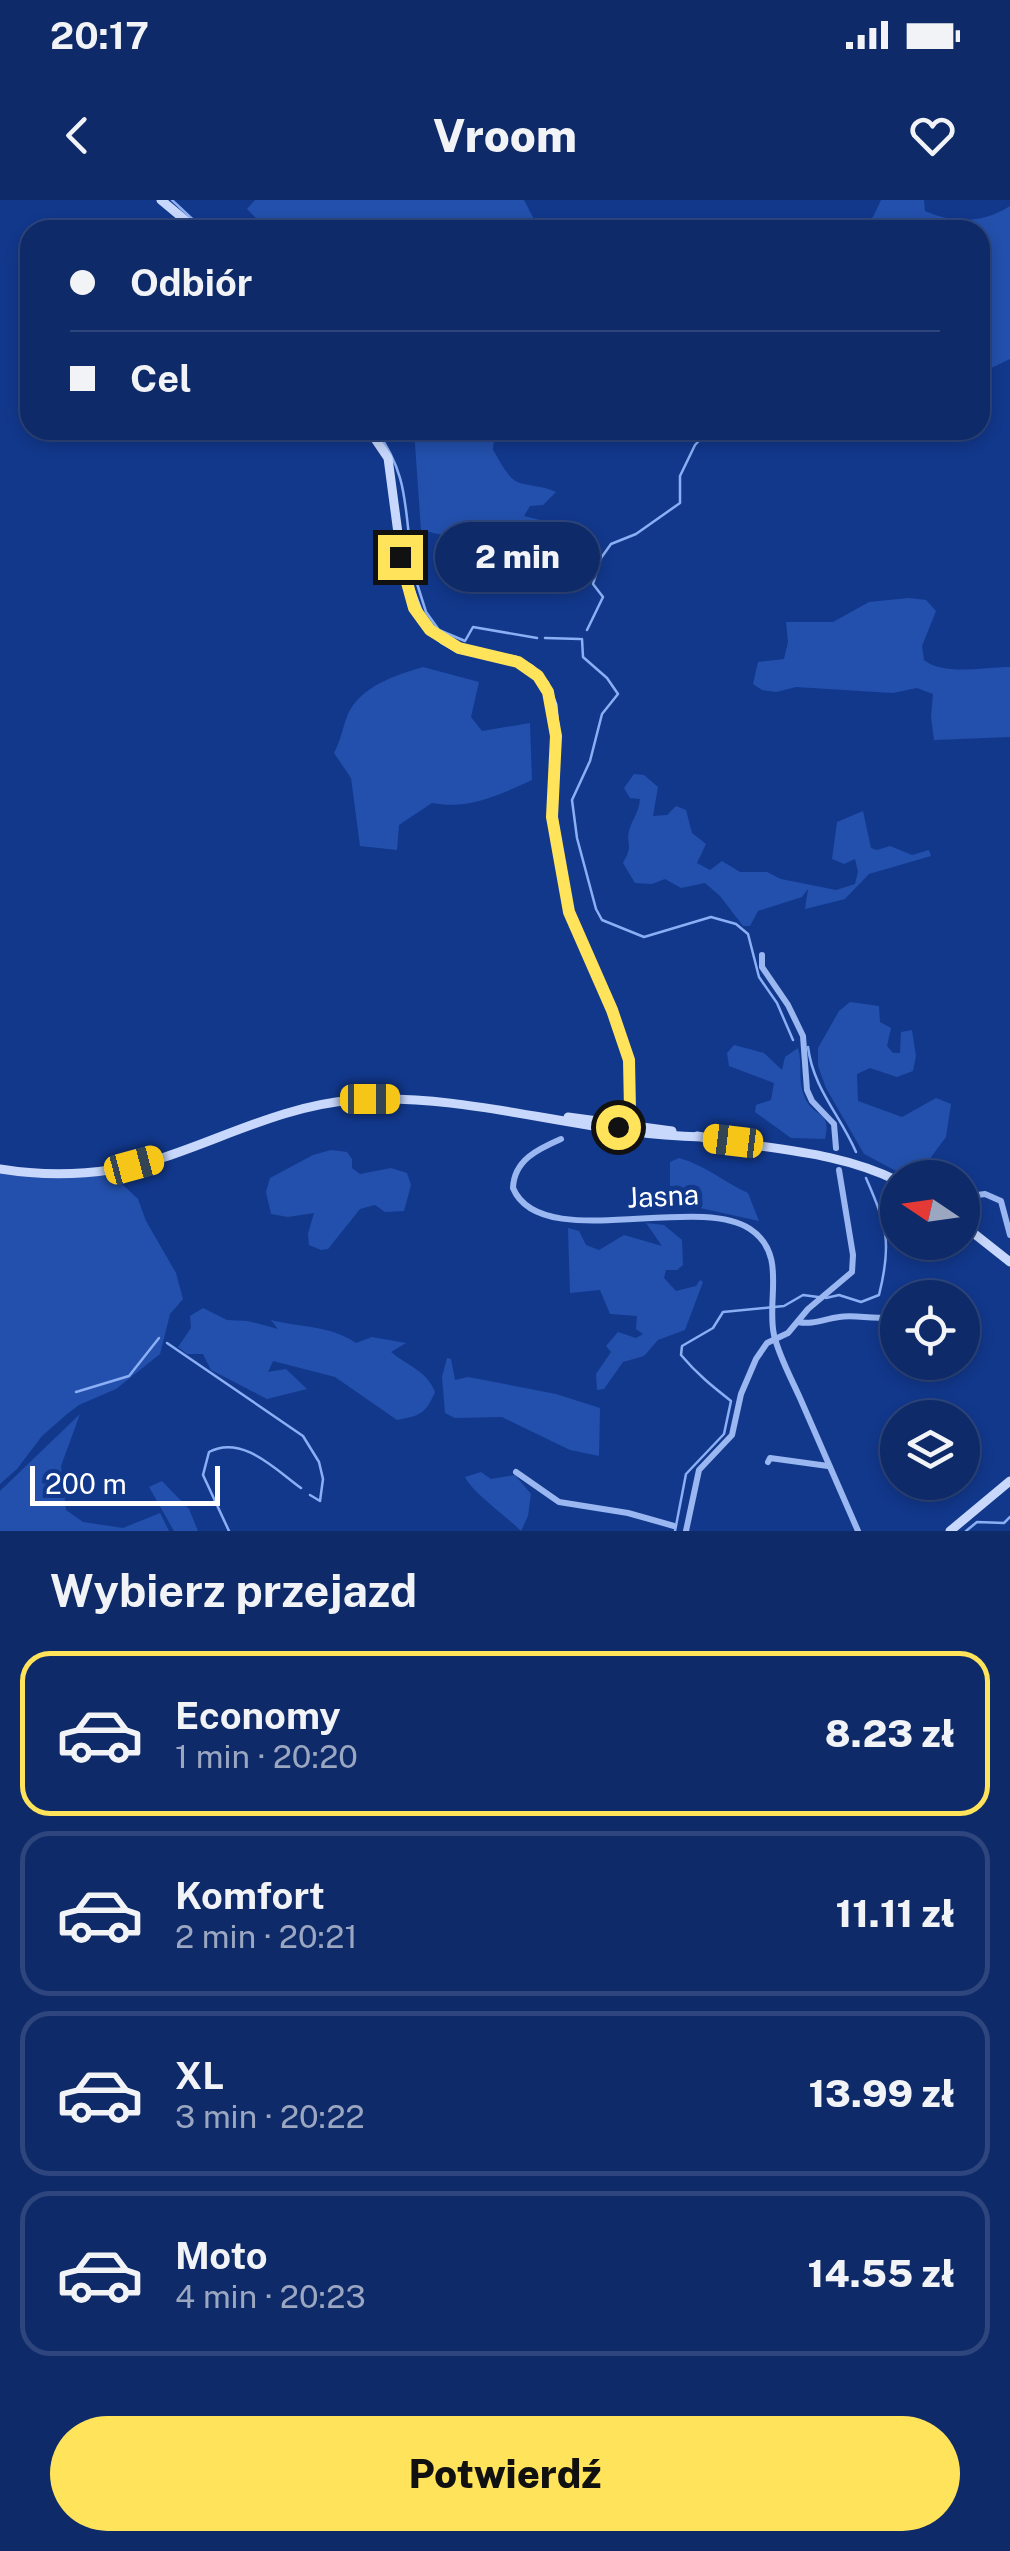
<!DOCTYPE html>
<html lang="pl">
<meta charset="utf-8">
<style>
:root{--surface:#0e2a69;--page:#1c3671;--text:#f1f3f6;--muted:#9ba7c0;--line:#2e467d;--accent:#ffe35a}
body{margin:0;font-family:"Public Sans",sans-serif;background:var(--page);color:var(--text);height:100vh;display:flex;flex-direction:column;font-size:38px;white-space:nowrap}
*{box-sizing:border-box;margin:0}
p{font-size:32px;color:var(--muted)}
.icon{flex:none;width:55px;height:55px;fill:none;stroke:currentColor;stroke-width:2;stroke-linecap:round;stroke-linejoin:round}
.map{position:relative;height:1331px;overflow:hidden}
.panel{display:flex;flex-direction:column;background:var(--surface);flex:1}
.panel>*{flex:none}
.hud{position:absolute;left:20px;top:20px;width:970px;height:220px;border-radius:30px;box-shadow:0 5px 15px #0003,0 0 0 2px var(--line);display:grid;align-content:center;height:220px;padding:0 50px;background:var(--surface)}
.needle{width:65px;rotate:283deg}
.buttons{position:absolute;left:880px;top:960px;display:grid;gap:20px}
.buttons a{display:grid;place-items:center;width:100px;height:100px;border-radius:50%;background:var(--surface);box-shadow:0 5px 15px #0003,0 0 0 2px var(--line);font-size:50px}
.scale{position:absolute;left:30px;bottom:25px;width:190px;box-sizing:border-box;padding-left:10px;border:5px solid #fff;border-top:0;font-size:28px;line-height:35px;white-space:nowrap;color:#fff;-webkit-text-stroke:8px #12388c;paint-order:stroke}
.end{position:absolute;width:45px;height:45px;margin:-22px;border:12px solid #ffe35a;background:#111;box-shadow:0 0 0 5px #111}
.from{border-radius:50%}
.bubble{position:absolute;height:70px;border-radius:35px;background:var(--surface);box-shadow:0 5px 15px #0003,0 0 0 2px var(--line);font-size:32px;font-weight:800;line-height:70px;text-align:center}
.car{position:absolute;width:30px;height:60px;margin:-30px -15px;border-radius:12px;box-shadow:0 0 8px 2px #0007;background:linear-gradient(#f5c518 24%,#345 0 40%,#f5c518 0 76%,#345 0 86%,#f5c518 0)}
.hud b{display:flex;align-items:center;gap:35px;height:95px;font-size:38px}
.hud b+b{border-top:2px solid var(--line)}
.hud i{width:25px;height:25px;background:var(--text)}
ul{padding:0;list-style:none}
li{display:flex;align-items:center;gap:30px;height:165px;margin:0 20px 15px;padding:0 30px;border:5px solid var(--line);border-radius:30px}
li div{flex:1}
li b{display:block;font-size:38px}
li em{font-style:normal;font-weight:800}
li.on{border-color:var(--accent)}
li>.icon{width:90px;height:90px;stroke-width:1.5}
h2{padding:0 50px;font-size:45px;line-height:120px}
.button{display:flex;gap:20px;margin-top:auto;padding:20px 50px}
.button a{flex:1;height:115px;border-radius:60px;background:var(--accent);color:#111;font-size:40px;font-weight:800;line-height:115px;text-align:center}
.status{display:flex;justify-content:space-between;align-items:center;height:70px;padding:0 50px;background:var(--surface);direction:ltr}
.status svg{height:28px;fill:currentColor}
header{display:flex;justify-content:space-between;align-items:center;height:130px;padding:0 50px;background:var(--surface);font-size:45px;font-weight:800}
.map>svg:first-child{display:block}
.green{fill:#2350ac}
.lines{fill:none;stroke-linecap:round;stroke-linejoin:round}
.stream{stroke:#8baff5;stroke-width:2.5}
.street{stroke:#9ab7f1;stroke-width:6}
.secondary{stroke:#c8d8fc;stroke-width:9}
.route{stroke:#ffe35a;stroke-width:12}
.labels{text-anchor:middle;stroke-width:10;stroke-linejoin:round;paint-order:stroke}
.street-label{font-size:28px;fill:#fff;stroke:#12388c}
</style>
<div class="status"><b>20:17</b><svg viewBox="0 0 49 12"><path d="M0 12V9h3v3zM5 12V6h3v6zM10 12V3h3v9zM15 12V0h3v12zM26 1h20v11H26zM47 4h2v5h-2z"/></svg></div>
<header><svg class="icon" aria-label="back" viewBox="0 0 24 24"><path d="M15 5l-7 7 7 7"/></svg>Vroom<svg class="icon" aria-label="heart" viewBox="0 0 24 24"><path d="M12 20l-8-8c-3-5 5-10 8-4 3-6 11-1 8 4z"/></svg></header>
<div class="map">
<svg width="1010" height="1331" viewBox="0 0 1010 1331">
<rect width="100%" height="100%" fill="#12388c"/>
<!-- green -->
<g class="green">
<polygon points="255,0 524,0 535,21 524,30 268,30 247,9"/>
<path d="M 881,0 L 924,0 L 925,11 C 953,24 984,23 1010,6 L 1010,159 L 985,171 L 980,151 L 980,30 L 842,30 L 873,17 Z"/>
<path d="M 414,230 L 509,230 L 494,237 L 493,250 C 499,259 505,273 514,280 C 521,286 542,285 556,292 L 543,305 L 530,306 L 524,316 L 557,324 L 562,361 L 544,365 L 471,338 L 455,338 L 421,330 Z"/>
<path d="M 909,398 L 926,400 L 936,411 L 922,446 L 924,460 C 944,476 983,467 1010,467 L 1010,537 L 934,540 L 931,517 L 933,494 L 917,488 L 893,493 L 796,487 L 776,492 L 762,490 L 753,484 L 758,462 L 784,459 L 788,442 L 786,422 L 833,422 L 869,402 Z"/>
<path d="M 423,467 L 479,482 L 471,517 L 482,531 L 530,523 L 532,580 C 499,595 469,610 432,603 L 399,625 L 397,650 L 360,646 L 351,578 L 334,553 C 341,540 343,526 348,514 C 361,486 396,475 423,467 Z"/>
<path d="M 634,574 L 644,575 L 658,587 L 653,616 L 667,615 L 676,606 L 686,610 L 692,633 L 706,644 L 697,663 L 710,670 L 722,661 L 740,672 L 767,672 L 781,679 L 836,690 L 855,684 L 858,672 L 855,659 L 844,664 L 832,659 L 837,622 L 863,611 L 871,648 L 877,650 L 890,646 L 912,655 L 929,650 L 931,656 L 869,674 L 845,699 L 805,709 L 808,689 L 802,697 L 758,711 L 750,726 L 743,726 L 720,696 L 705,683 L 681,688 L 665,679 L 652,684 L 635,683 L 623,663 C 634,643 626,647 629,631 C 632,619 639,613 640,599 L 630,598 L 624,588 Z"/>
<polygon points="850,802 879,806 880,822 891,828 887,846 893,853 900,853 901,832 912,830 916,856 913,871 897,877 870,868 857,874 858,901 902,917 936,898 951,904 946,937 920,972 898,972 864,954 826,888 818,866 818,848 839,811"/>
<path d="M 734,845 L 764,853 L 782,870 L 785,857 L 798,848 C 803,864 797,881 805,898 C 814,918 832,910 825,939 L 791,938 L 755,912 L 756,905 L 771,900 L 774,883 L 729,866 L 727,853 Z"/>
<polygon points="331,950 347,952 352,959 352,968 360,974 391,968 407,973 411,985 404,1011 385,1012 375,1005 360,1009 328,1049 321,1050 309,1045 308,1034 314,1013 288,1017 271,1014 266,992 270,978 313,955"/>
<path d="M 679,958 C 705,965 724,982 748,993 L 759,1021 L 691,1006 L 670,986 L 670,962 Z"/>
<polygon points="0,969 107,970 138,999 146,1021 176,1073 183,1099 170,1114 160,1154 116,1189 79,1205 67,1214 42,1236 17,1269 0,1284"/>
<polygon points="646,1023 664,1025 682,1040 683,1065 677,1070 666,1070 664,1078 676,1091 696,1086 700,1080 703,1082 685,1130 658,1140 644,1156 623,1162 604,1189 597,1190 596,1174 611,1152 606,1146 618,1132 636,1138 643,1134 636,1129 637,1116 610,1114 600,1090 570,1093 568,1028 579,1031 586,1045 599,1050 624,1035 662,1046"/>
<path d="M 203,1108 L 227,1120 L 248,1121 L 278,1129 L 271,1120 C 302,1128 330,1125 356,1143 L 372,1137 L 406,1143 L 391,1152 C 408,1166 427,1171 435,1192 C 426,1214 419,1216 397,1220 L 335,1177 L 273,1161 L 268,1172 L 286,1169 L 307,1189 L 267,1199 L 211,1170 L 203,1154 L 187,1154 L 178,1147 L 191,1128 L 190,1116 Z"/>
<polygon points="447,1158 451,1159 455,1180 468,1177 556,1194 600,1208 599,1256 570,1250 502,1217 455,1218 445,1213 442,1177"/>
<polygon points="80,1214 61,1266 66,1310 83,1322 123,1328 160,1313 169,1331 0,1331 0,1291"/>
<path d="M 481,1272 L 491,1279 L 515,1275 L 531,1294 L 528,1316 L 521,1331 C 505,1315 474,1294 465,1277 Z"/>
<polygon points="162,1281 189,1309 198,1331 174,1331 149,1287"/>
</g>
<g class="lines">
<!-- stream -->
<g class="stream">
<polyline points="172,0 204,30"/>
<path d="M 376,230 C 411,279 403,309 413,364"/>
<polyline points="414,374 426,412 439,430 465,441 473,427 537,438"/>
<polyline points="587,430 603,397 593,384 601,358 611,344 636,334 680,303 680,276 695,245 709,230"/>
<polyline points="545,438 580,439"/>
<polyline points="582,439 583,457 607,478 618,494 602,514 590,561 572,600 577,638 596,709 602,720 644,737 711,717 736,724 748,734 759,777 777,803 793,840"/>
<path d="M 808,847 C 813,888 840,915 856,952"/>
<path d="M 826,1098 L 839,1095 L 861,1102 L 879,1095 C 892,1043 887,1026 866,978"/>
<polyline points="167,1143 303,1236 319,1262 323,1279 320,1301 310,1295"/>
<polyline points="76,1192 129,1176 159,1138"/>
<path d="M 229,1331 L 203,1275 L 209,1252 C 242,1234 276,1270 301,1288"/>
<path d="M 675,1331 L 686,1274 L 724,1234 L 731,1201 C 712,1186 697,1174 681,1155 L 682,1146 L 713,1128 L 723,1112 L 784,1106 L 803,1095 L 818,1097"/>
<polyline points="966,1331 977,1322 1004,1323 1010,1317"/>
</g>
<!-- street -->
<g class="street">
<polyline points="762,755 762,767 788,805 803,836 807,890 812,901 834,924 836,948"/>
<path d="M 561,939 C 538,949 514,960 513,988 C 540,1054 697,993 750,1029 C 788,1054 766,1099 774,1135 C 779,1156 791,1178 800,1198 C 819,1242 839,1287 858,1331"/>
<polyline points="962,997 985,994 1001,1001 1010,1035"/>
<path d="M 798,1122 C 813,1125 824,1119 839,1117 C 858,1114 875,1121 898,1116"/>
<polyline points="768,1262 770,1258 828,1266"/>
<polyline points="516,1272 559,1302 628,1313 674,1326"/>
<polyline points="686,1331 699,1270 732,1235 741,1194 756,1159 767,1143 788,1133 808,1109 852,1072 853,1055 839,970"/>
</g>
<!-- secondary -->
<g class="secondary">
<polyline points="161,0 197,30"/>
<polyline points="369,230 388,258 403,371 422,421 443,440 459,449 515,460 531,469 545,484 553,505 556,536 553,617 569,712 613,810 629,860 630,910 625,922 612,929"/>
<polyline points="568,917 672,931"/>
<path d="M 697,936 C 766,950 833,949 898,981"/>
<path d="M 0,969 C 55,978 112,974 165,957 C 228,936 287,905 354,900 C 471,892 585,935 702,937"/>
<polyline points="962,1024 1010,1062"/>
<polyline points="950,1331 1010,1281"/>
</g>
</g>
<g class="lines">
<!-- route -->
<polyline class="route" points="400,357 414,408 430,430 459,448 518,462 538,476 548,492 556,536 552,617 569,712 612,810 629,860 630,910 625,922 618,927"/>
</g>
<g class="labels">
<!-- street labels -->
<g class="street-label">
<text transform="translate(663 996) rotate(-3)" y="10">Jasna</text>
</g>
</g>
</svg>
<div class="buttons">
<a><svg class="needle" viewBox="-14 -14 28 28"><path d="M0-13l5 13h-10z" fill="#e53935"/><path d="M0 13l5-13h-10z" fill="#9ba7c0"/></svg></a>
<a><svg class="icon" aria-label="locate" viewBox="0 0 24 24"><circle cx="12" cy="12" r="6"/><path d="M12 2v4M12 18v4M2 12h4M18 12h4"/></svg></a>
<a><svg class="icon" aria-label="layers" viewBox="0 0 24 24"><path d="M12 4l9 5-9 5-9-5zM3 14l9 5 9-5"/></svg></a>
</div>
<div class="scale">200 m</div>
<i class="end from" style="left:618px;top:927px"></i>
<i class="end" style="left:400px;top:357px"></i>
<div class="bubble" style="left:435px;top:322px;width:165px">2 min</div>
<i class="car" style="left:370px;top:899px;rotate:90deg"></i>
<i class="car" style="left:733px;top:941px;rotate:277deg"></i>
<i class="car" style="left:134px;top:965px;rotate:75deg"></i>
<div class="hud">
<b><i class="from"></i>Odbiór</b>
<b><i></i>Cel</b>
</div>
</div>
<section class="panel">
<h2>Wybierz przejazd</h2>
<ul>
<li class="on"><svg class="icon" aria-label="car" viewBox="0 0 24 24"><path d="M5 17H2v-5l4-1 3-4h7l3 4 3 1v5h-3M9 17h6M6 11h13"/><circle cx="7" cy="17" r="2"/><circle cx="17" cy="17" r="2"/></svg><div><b>Economy</b><p>1 min · 20:20</p></div><em>8.23 zł</em></li>
<li><svg class="icon" aria-label="car" viewBox="0 0 24 24"><path d="M5 17H2v-5l4-1 3-4h7l3 4 3 1v5h-3M9 17h6M6 11h13"/><circle cx="7" cy="17" r="2"/><circle cx="17" cy="17" r="2"/></svg><div><b>Komfort</b><p>2 min · 20:21</p></div><em>11.11 zł</em></li>
<li><svg class="icon" aria-label="car" viewBox="0 0 24 24"><path d="M5 17H2v-5l4-1 3-4h7l3 4 3 1v5h-3M9 17h6M6 11h13"/><circle cx="7" cy="17" r="2"/><circle cx="17" cy="17" r="2"/></svg><div><b>XL</b><p>3 min · 20:22</p></div><em>13.99 zł</em></li>
<li><svg class="icon" aria-label="car" viewBox="0 0 24 24"><path d="M5 17H2v-5l4-1 3-4h7l3 4 3 1v5h-3M9 17h6M6 11h13"/><circle cx="7" cy="17" r="2"/><circle cx="17" cy="17" r="2"/></svg><div><b>Moto</b><p>4 min · 20:23</p></div><em>14.55 zł</em></li>
</ul>
<div class="button"><a>Potwierdź</a></div>
</section>
